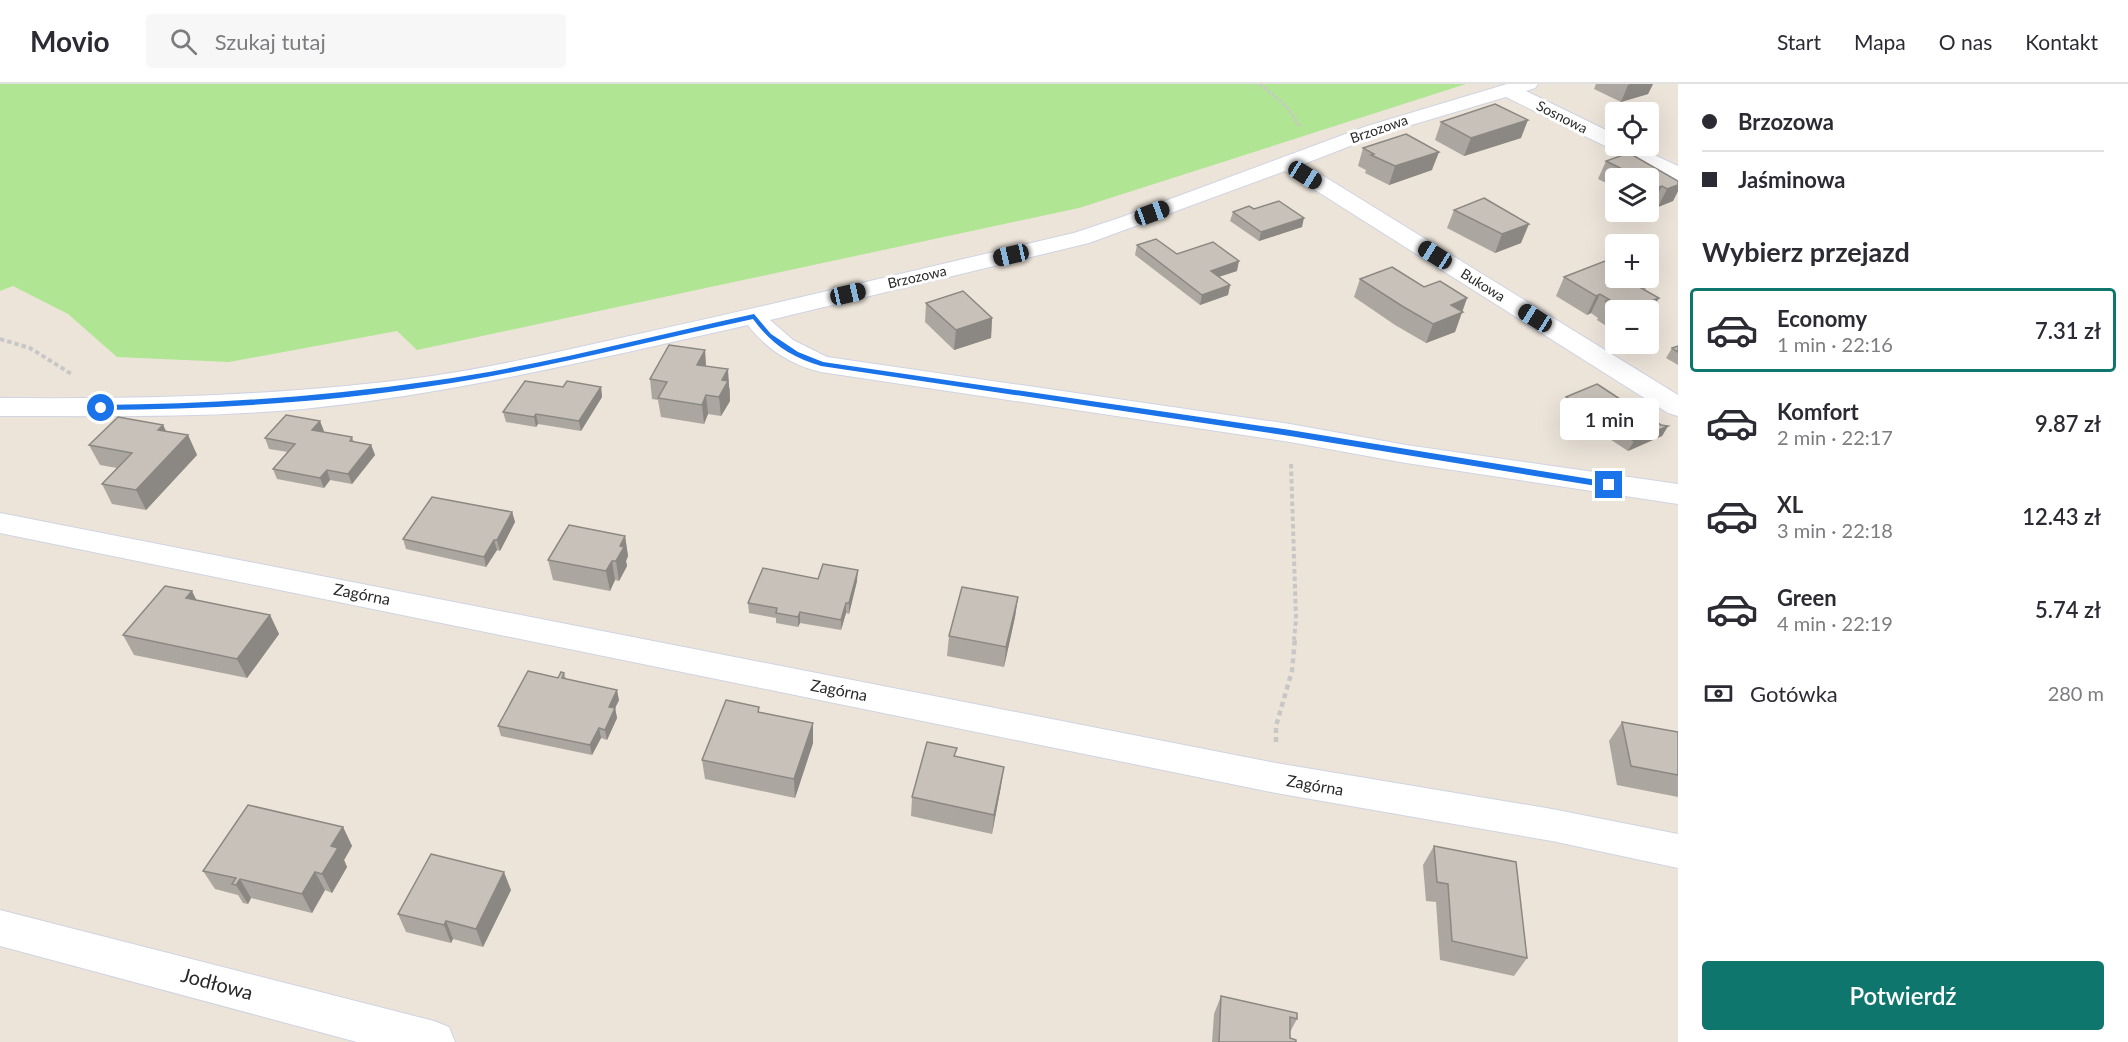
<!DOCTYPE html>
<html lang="pl">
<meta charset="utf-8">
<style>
:root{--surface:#fff;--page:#f7f7f7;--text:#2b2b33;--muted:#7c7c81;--line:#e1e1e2;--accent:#0f766e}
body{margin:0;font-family:Lato,sans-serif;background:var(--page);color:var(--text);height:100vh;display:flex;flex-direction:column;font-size:22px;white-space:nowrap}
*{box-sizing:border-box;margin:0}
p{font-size:20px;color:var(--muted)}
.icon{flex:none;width:33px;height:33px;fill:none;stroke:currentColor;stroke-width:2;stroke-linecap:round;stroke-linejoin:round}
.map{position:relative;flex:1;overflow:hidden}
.sheet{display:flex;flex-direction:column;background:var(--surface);width:450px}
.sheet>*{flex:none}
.banner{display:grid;align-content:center;height:132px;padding:0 24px;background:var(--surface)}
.controls{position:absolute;left:1605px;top:18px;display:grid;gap:12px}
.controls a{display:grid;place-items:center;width:54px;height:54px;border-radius:6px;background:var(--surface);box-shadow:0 6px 24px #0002;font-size:30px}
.end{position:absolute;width:27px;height:27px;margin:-14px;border:8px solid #1a73e8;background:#fff;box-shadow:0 0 0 3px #fff}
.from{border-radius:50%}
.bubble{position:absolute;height:42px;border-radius:6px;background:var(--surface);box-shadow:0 6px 24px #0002;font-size:20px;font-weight:600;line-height:42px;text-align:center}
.car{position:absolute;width:18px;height:36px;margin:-18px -9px;border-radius:8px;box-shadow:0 0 4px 2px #0007;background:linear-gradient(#222 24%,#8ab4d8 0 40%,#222 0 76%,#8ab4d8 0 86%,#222 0)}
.banner b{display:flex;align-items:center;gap:21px;height:57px;font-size:22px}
.banner b+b{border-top:2px solid var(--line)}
.banner i{width:15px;height:15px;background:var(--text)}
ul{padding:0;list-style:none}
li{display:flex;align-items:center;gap:18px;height:84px;margin:0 12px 9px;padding:0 12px;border:3px solid transparent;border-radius:6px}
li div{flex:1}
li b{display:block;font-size:22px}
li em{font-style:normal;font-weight:600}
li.on{border-color:var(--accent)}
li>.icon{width:54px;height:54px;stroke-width:1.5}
h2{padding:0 24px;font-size:27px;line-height:72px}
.pay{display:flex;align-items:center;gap:15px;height:66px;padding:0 24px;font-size:22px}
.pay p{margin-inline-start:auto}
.cta{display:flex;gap:12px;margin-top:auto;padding:12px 24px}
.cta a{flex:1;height:69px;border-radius:6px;background:var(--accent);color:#fff;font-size:24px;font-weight:600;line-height:69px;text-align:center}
header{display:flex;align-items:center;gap:36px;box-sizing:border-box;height:84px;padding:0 30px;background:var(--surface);border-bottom:2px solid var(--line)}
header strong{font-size:28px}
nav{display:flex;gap:33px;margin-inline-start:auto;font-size:21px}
.search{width:420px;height:54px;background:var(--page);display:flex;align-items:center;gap:15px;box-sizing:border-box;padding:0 21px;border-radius:6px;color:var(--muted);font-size:22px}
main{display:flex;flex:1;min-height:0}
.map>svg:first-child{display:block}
.green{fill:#b0e593}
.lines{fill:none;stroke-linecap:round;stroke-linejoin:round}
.street-casing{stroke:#cfd3e2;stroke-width:2}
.path-far2{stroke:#c7c7c7;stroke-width:3;stroke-dasharray:3 2;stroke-linecap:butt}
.path-far1{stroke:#c7c7c7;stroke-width:4;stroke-dasharray:4.5 3;stroke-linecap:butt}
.path{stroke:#c7c7c7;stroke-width:4.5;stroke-dasharray:5 4;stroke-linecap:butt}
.street{fill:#fff;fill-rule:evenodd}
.wall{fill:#aba69f}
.shaded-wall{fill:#8b8782}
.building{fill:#c7c1b9;stroke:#8b8782;stroke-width:1.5}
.route{fill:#1a73e8}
.labels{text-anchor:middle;stroke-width:6;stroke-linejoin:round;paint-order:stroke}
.far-street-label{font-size:14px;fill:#292929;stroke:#fff}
.street-label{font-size:16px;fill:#292929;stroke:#fff}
.near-street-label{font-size:20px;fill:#292929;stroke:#fff}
</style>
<header>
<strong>Movio</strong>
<div class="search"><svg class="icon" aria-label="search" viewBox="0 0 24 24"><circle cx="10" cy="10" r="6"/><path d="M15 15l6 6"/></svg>Szukaj tutaj</div>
<nav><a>Start</a><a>Mapa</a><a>O nas</a><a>Kontakt</a></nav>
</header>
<main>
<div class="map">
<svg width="1678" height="958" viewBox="0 0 1678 958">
<rect width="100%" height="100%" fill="#ece4d9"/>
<!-- green -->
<polygon class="green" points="0,0 1466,0 1079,124 417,266 397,247 229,278 117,273 68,230 13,202 0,207"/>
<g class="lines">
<defs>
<g id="street">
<path d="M 1507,0 L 1538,0 L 1535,4 L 1526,7 L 1616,51 L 1616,62 L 1635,62 L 1678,82 L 1678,98 L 1506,13 L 1381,50 L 1304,80 L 1678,311 L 1678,332 L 1668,329 L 1285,87 L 1089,159 L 770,236 L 793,256 L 827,273 L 1290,340 L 1406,361 L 1678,400 L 1678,420 L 1406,379 L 1290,358 L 821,288 C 792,281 766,265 748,241 C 600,274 454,310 303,325 C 202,334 101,332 0,332 L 0,314 C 145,315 288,312 432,292 C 506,281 579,263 652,247 C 793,216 933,182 1074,149 L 1122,133 L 1367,42 Z"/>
<polygon points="0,429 1276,679 1552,725 1678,750 1678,784 1552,757 1276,709 0,449"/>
<polygon points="0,826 434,937 449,943 455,958 357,958 0,862"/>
</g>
</defs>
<!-- street casing -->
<use href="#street" class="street-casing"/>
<!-- path-far2 -->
<polyline class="path-far2" points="1260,0 1286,22 1299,41 1297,42"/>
<!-- path-far1 -->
<g class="path-far1">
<polyline points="0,255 30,264 73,291"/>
<polyline points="1291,380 1296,535 1294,556"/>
</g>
<!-- path -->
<polyline class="path" points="1276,658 1276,642 1292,587 1295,554"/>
<!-- street -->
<use href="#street" class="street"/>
</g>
<!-- wall -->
<g class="wall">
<polygon points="1596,0 1653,0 1648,10 1621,18 1594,5"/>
<polygon points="1441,38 1521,54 1464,72 1435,56"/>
<polygon points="1363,64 1432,86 1389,101 1365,89 1366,86 1358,82"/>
<polygon points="1606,77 1678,97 1678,107 1673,117 1658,123 1653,120 1648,122 1648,94 1616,94 1616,109 1607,104 1608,100 1598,95"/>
<polygon points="1254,125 1302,143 1259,157 1230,137 1233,128"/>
<polygon points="1454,126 1521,159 1495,169 1447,144"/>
<polygon points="1137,161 1177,170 1237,187 1219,193 1230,201 1228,211 1200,221 1135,171"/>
<polygon points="1564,193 1647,201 1645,206 1648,226 1616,226 1616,246 1614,247 1597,236 1598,234 1591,229 1587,231 1556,212"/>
<polygon points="1360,195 1424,203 1467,214 1455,248 1426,259 1395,241 1354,213"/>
<polygon points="926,219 992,234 991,254 954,266 925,238"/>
<polygon points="1678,262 1678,281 1666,274 1672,264"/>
<polygon points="705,266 706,282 730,305 730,317 721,332 708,330 704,340 661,333 658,316 652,315 650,295"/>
<polygon points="601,303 602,313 581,347 538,340 536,343 506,338 503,328"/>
<polygon points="1566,313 1631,322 1661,341 1668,342 1662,352 1628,367 1561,323"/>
<polygon points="163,341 166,347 188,351 197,371 146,426 112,420 102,400 117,384 100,381 89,361"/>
<polygon points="324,347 323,348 352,353 354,358 371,361 375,371 352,400 330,396 324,404 277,395 273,385 288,368 269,365 265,354"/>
<polygon points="512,428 515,438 500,467 497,466 486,483 406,465 403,455"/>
<polygon points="625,452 628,472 626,477 627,482 619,497 615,496 610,507 553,496 548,476"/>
<polygon points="818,495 857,497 849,530 846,529 841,546 800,539 798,543 776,539 776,534 749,529 748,519"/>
<polygon points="1018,513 1015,533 1004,583 947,572 949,552"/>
<polygon points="196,516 270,531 279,550 247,594 134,571 123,551"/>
<polygon points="564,589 566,595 619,616 615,624 617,634 607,656 601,654 592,671 501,652 498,642"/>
<polygon points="760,628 813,639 813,659 795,714 705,695 702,676"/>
<polygon points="1622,638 1678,648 1678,713 1617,701 1609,657"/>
<polygon points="956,673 1001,702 992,750 911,732 912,713"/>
<polygon points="343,743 352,762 344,776 347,783 332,809 325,806 312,829 251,814 248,820 243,819 238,811 215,805 203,787"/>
<polygon points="1434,762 1527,874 1514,892 1440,876 1436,818 1426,817 1423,781"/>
<polygon points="511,806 483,863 453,855 451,859 406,848 398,830"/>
<polygon points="1221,912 1297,935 1290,948 1290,954 1296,958 1212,958 1214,930"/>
</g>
<!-- shaded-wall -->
<g class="shaded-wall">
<polygon points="1631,0 1653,0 1648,10 1621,18 1628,1"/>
<polygon points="1528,36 1521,54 1464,72 1471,54"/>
<polygon points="1439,68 1432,86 1389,101 1395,82"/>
<polygon points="1678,101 1678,107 1673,117 1658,123 1667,105"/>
<polygon points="1662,102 1653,120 1648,122 1649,106"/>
<polygon points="1304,134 1302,143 1259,157 1261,148"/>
<polygon points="1529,140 1521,159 1495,169 1502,150"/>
<polygon points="1239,177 1237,187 1208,196 1211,187"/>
<polygon points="1230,201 1228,211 1200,221 1202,211"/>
<polygon points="1600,210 1591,229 1587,231 1596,212"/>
<polygon points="1467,214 1455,248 1426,259 1433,240 1451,221"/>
<polygon points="1659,214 1648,233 1648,226 1627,226"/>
<polygon points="992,234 991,254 954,266 956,246"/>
<polygon points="705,266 706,285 697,281"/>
<polygon points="728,285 730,317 721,332 719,313 722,296"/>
<polygon points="601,303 602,313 581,347 579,337"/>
<polygon points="706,311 708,330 704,340 702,321"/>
<polygon points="536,330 538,340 536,343 534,333"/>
<polygon points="320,337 324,347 315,357 312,346"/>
<polygon points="163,341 172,360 158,346"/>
<polygon points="1668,342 1662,352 1628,367 1634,357"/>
<polygon points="188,351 197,371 146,426 136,406"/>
<polygon points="371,361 375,371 352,400 348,390"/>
<polygon points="327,386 330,396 324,404 320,394"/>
<polygon points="512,428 515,438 500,467 497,456"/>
<polygon points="625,452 628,472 626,477 627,482 619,497 616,477 620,462"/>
<polygon points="494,456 497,466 486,483 484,473"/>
<polygon points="612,477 615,496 610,507 606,487"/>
<polygon points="858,486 857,497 849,530 849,519"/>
<polygon points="192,507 202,527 186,514"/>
<polygon points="1018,513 1015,533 1004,583 1006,563"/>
<polygon points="846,519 846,529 841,546 841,536"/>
<polygon points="800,528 800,539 798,543 798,533"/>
<polygon points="270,531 279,550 247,594 237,575"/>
<polygon points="617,606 619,616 615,624 617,634 607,656 605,646 609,623"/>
<polygon points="813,639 813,659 795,714 794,695"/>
<polygon points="599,644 601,654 592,671 590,661"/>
<polygon points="1004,683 1001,702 992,750 994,731"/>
<polygon points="343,743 352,762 344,776 347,783 332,809 322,790 331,762"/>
<polygon points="315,788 325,806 312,829 302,810"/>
<polygon points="504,788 511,806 483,863 476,845"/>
<polygon points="240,795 251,814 248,820 236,801"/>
<polygon points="446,837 453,855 451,859 444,841"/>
</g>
<!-- building -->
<g class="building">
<polygon points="1495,20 1528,36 1471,54 1441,38"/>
<polygon points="1406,50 1439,68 1395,82 1371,71 1374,70 1363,64"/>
<polygon points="1629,69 1678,97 1678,101 1667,105 1662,102 1649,106 1648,94 1630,94 1631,94 1615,86 1620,84 1606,77"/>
<polygon points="1484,114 1529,140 1502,150 1454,126"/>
<polygon points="1279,117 1304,134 1261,148 1233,128 1249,122 1254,125"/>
<polygon points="1156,155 1177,170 1213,158 1239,177 1211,187 1230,201 1202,211 1137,161"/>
<polygon points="1605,177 1616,183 1616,194 1634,194 1647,201 1641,204 1659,214 1627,226 1622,226 1606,217 1610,216 1600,210 1596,212 1564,193"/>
<polygon points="1392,183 1424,203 1440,197 1467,214 1451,221 1463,228 1433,240 1402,222 1360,195"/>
<polygon points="963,207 992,234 956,246 926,219"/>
<polygon points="669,261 705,266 697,281 728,285 722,296 728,297 719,313 706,311 702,321 658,314 667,298 650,295"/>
<polygon points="1678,262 1678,268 1672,264"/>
<polygon points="525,297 563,303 567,297 601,303 579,337 536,330 534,333 503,328"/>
<polygon points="1597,300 1626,319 1629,317 1632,319 1629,321 1661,341 1668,342 1634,357 1566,313"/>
<polygon points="286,331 320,337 312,346 352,353 350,357 371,361 348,390 327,386 320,394 273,385 295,360 265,354"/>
<polygon points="118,333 163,341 158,346 188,351 136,406 102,400 132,369 89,361"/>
<polygon points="432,413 512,428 497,456 494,456 484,473 403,455"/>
<polygon points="569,441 625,452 620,462 624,463 616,477 612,477 606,487 548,476"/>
<polygon points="823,480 858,486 849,519 846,519 841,536 800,528 798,533 776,529 777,524 748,519 763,484 818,495"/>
<polygon points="165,502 192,507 186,514 270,531 237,575 123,551"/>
<polygon points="962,503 1018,513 1006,563 949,552"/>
<polygon points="528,587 558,594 561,588 564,589 562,594 617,606 609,623 615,624 605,646 599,644 590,661 498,642"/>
<polygon points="726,616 759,623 758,628 813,639 794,695 702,676"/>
<polygon points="1622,638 1678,648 1678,691 1631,682"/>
<polygon points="927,658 957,664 954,672 1004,683 994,731 912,713"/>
<polygon points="248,721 343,743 331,762 338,764 322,790 315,788 302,810 240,795 236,801 232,800 236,794 203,787"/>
<polygon points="1434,762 1516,778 1527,874 1452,857 1448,800 1437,798"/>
<polygon points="431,770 504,788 476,845 446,837 444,841 398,830"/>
<polygon points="1221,912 1297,929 1297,935 1290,933 1290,954 1296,956 1296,958 1219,958"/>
</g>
<!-- route -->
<path class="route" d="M 754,230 L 771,250 L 798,268 L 823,278 L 1290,346 L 1609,398 L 1613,401 L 1609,404 L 1290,352 L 821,282 C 791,273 771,260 753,235 C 646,258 540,286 432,302 C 322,319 212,325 101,326 L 97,324 L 101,321 C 212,320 321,313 431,297 C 540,282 647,253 754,230 Z"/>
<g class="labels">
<!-- far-street labels -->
<g class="far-street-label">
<text transform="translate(1562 33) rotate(27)" y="5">Sosnowa</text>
<text transform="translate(1379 45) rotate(-19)" y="5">Brzozowa</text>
<text transform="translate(917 193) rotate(-13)" y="5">Brzozowa</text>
<text transform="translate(1483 201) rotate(32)" y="5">Bukowa</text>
</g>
<!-- street labels -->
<g class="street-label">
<text transform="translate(362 510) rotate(11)" y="6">Zagórna</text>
<text transform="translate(839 606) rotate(11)" y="6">Zagórna</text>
<text transform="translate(1315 701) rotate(10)" y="6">Zagórna</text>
</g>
<!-- near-street labels -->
<g class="near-street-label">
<text transform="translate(217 900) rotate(15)" y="7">Jodłowa</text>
</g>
</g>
</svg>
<div class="controls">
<a><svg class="icon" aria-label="locate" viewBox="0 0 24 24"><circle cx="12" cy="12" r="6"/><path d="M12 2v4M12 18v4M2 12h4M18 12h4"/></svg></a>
<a><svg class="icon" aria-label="layers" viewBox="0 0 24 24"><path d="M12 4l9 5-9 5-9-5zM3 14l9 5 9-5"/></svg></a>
<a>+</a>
<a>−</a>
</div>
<i class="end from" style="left:101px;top:324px"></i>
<i class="end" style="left:1609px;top:401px"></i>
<div class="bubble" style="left:1560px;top:314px;width:99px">1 min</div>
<i class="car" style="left:1305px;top:91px;rotate:122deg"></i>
<i class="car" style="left:1152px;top:129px;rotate:70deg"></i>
<i class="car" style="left:1011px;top:171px;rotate:257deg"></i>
<i class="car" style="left:1435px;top:171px;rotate:302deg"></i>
<i class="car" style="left:848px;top:210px;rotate:77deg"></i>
<i class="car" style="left:1535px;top:234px;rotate:302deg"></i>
</div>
<section class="sheet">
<div class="banner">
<b><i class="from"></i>Brzozowa</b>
<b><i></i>Jaśminowa</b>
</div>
<h2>Wybierz przejazd</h2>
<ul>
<li class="on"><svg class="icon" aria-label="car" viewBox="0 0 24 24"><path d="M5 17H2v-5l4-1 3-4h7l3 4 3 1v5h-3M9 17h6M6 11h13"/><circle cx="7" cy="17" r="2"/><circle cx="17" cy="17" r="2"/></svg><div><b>Economy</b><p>1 min · 22:16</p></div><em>7.31 zł</em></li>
<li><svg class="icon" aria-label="car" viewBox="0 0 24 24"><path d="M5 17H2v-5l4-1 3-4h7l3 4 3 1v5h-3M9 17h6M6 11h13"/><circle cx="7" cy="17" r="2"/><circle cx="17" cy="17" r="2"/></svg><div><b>Komfort</b><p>2 min · 22:17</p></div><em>9.87 zł</em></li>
<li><svg class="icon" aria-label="car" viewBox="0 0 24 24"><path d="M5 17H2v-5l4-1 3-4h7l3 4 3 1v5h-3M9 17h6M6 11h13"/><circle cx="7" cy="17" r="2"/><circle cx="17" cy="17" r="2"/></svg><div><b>XL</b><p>3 min · 22:18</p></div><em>12.43 zł</em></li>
<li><svg class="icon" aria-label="car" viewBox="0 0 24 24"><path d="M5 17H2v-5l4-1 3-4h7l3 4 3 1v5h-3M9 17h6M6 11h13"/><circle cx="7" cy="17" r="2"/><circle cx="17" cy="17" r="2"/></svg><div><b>Green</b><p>4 min · 22:19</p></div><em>5.74 zł</em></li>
</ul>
<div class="pay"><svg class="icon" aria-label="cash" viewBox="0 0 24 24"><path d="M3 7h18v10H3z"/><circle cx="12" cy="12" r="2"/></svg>Gotówka<p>280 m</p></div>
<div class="cta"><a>Potwierdź</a></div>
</section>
</main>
